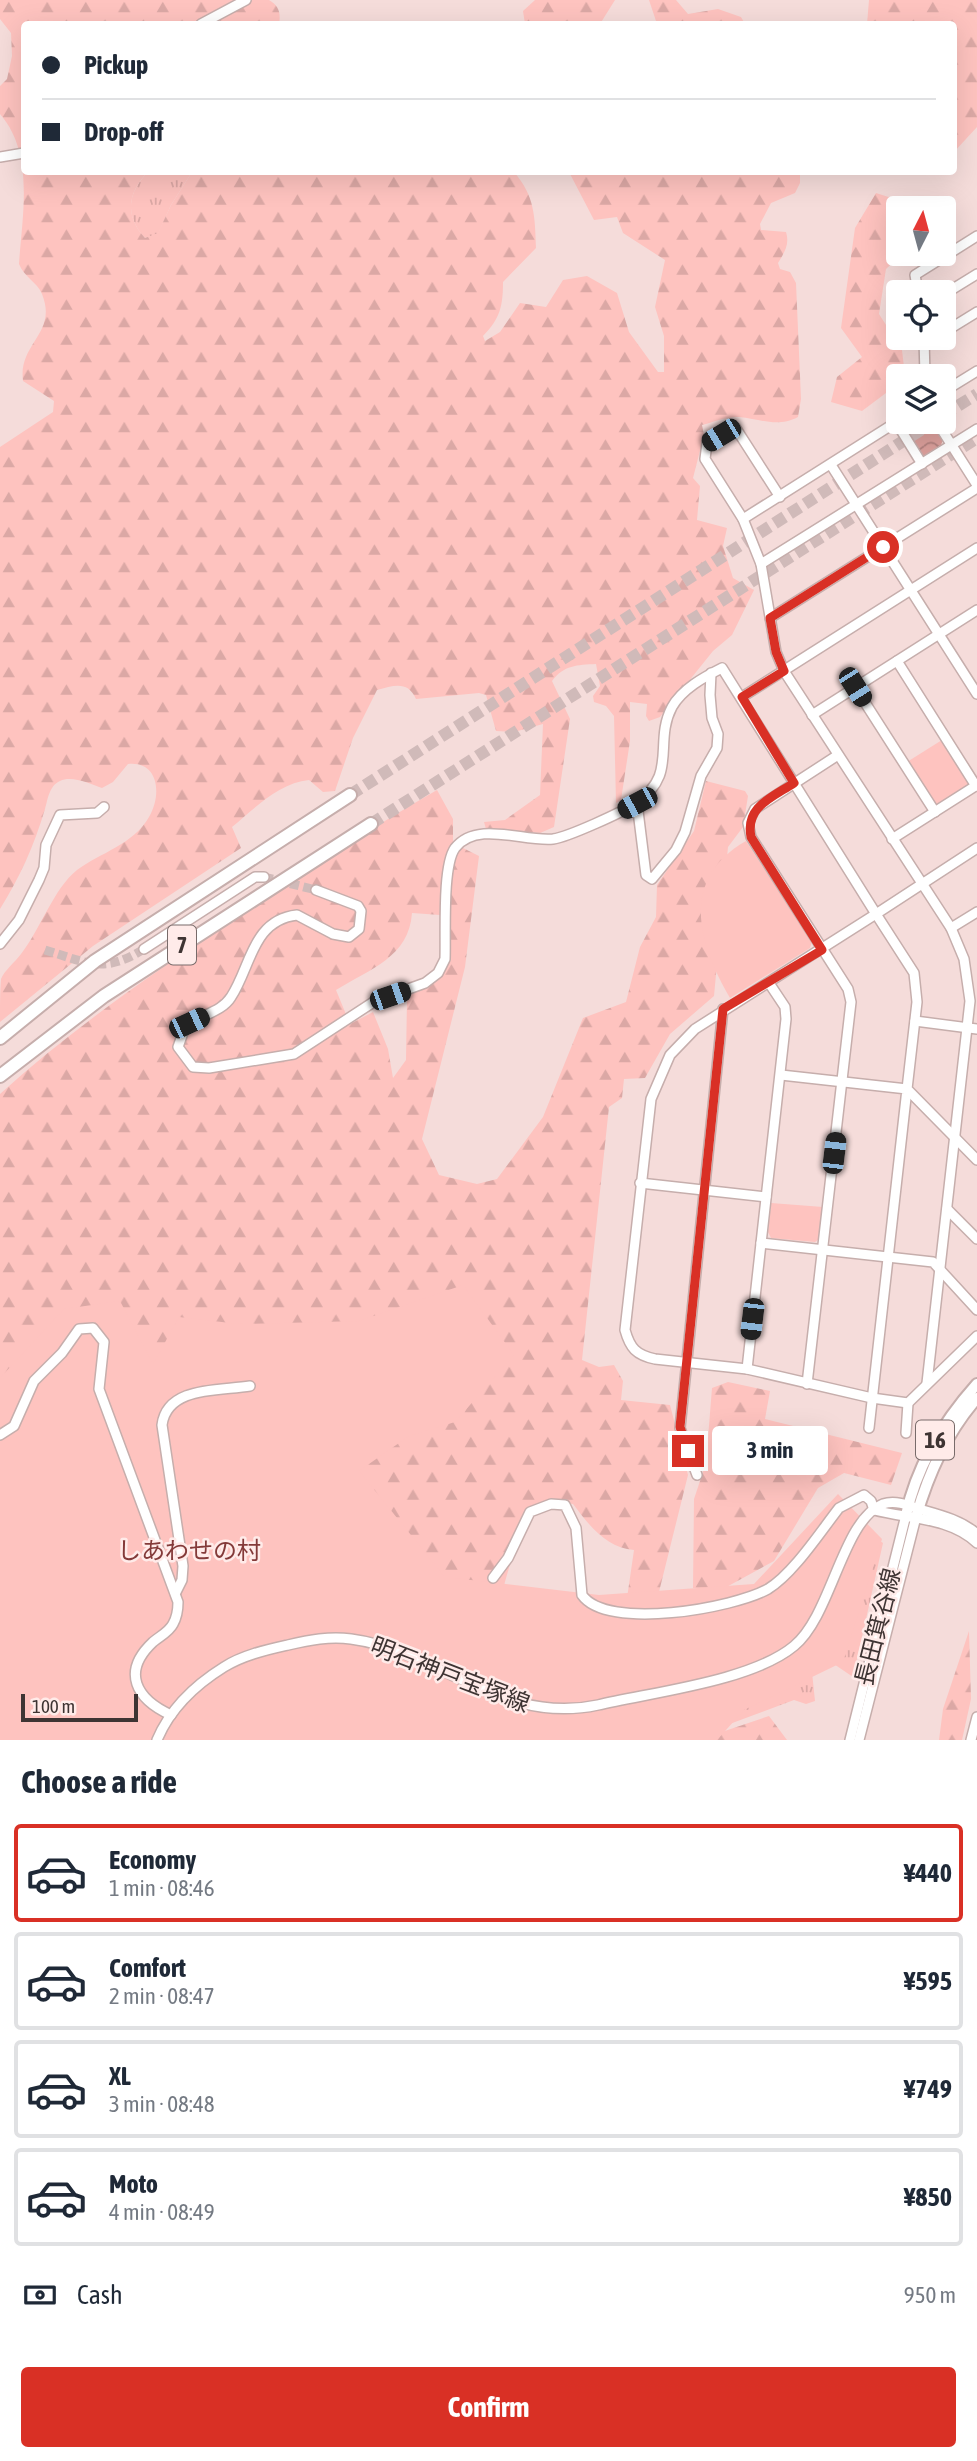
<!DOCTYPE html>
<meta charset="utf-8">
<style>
:root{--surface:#fff;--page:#f6f6f7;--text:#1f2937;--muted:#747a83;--line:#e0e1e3;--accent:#d93025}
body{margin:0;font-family:"Asap Condensed","Noto Sans JP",sans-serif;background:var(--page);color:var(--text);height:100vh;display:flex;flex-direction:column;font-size:26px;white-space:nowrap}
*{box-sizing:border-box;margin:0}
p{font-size:23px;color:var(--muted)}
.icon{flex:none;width:38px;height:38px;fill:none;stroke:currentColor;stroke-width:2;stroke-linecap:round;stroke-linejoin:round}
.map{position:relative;height:1740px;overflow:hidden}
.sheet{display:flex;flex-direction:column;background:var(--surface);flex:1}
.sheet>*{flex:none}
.top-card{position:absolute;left:21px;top:21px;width:936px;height:154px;border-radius:7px;box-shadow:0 7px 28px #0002;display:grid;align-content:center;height:154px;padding:0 21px;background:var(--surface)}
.needle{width:46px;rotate:6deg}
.buttons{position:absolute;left:886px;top:196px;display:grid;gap:14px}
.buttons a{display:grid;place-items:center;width:70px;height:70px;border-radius:7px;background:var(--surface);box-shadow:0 7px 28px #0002;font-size:35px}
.scale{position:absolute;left:21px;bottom:18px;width:117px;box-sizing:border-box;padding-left:7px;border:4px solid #3e3433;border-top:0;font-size:19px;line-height:24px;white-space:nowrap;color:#3e3433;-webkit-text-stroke:5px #ffebe9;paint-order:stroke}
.end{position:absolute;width:32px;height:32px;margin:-16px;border:9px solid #d93025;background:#fff;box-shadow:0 0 0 4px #fff}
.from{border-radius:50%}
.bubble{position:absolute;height:49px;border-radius:7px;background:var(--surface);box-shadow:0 7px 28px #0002;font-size:23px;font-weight:700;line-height:49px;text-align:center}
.car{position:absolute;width:21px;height:42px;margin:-21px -10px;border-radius:9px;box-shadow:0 0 5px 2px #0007;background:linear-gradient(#222 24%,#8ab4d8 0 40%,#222 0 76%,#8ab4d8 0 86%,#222 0)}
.top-card b{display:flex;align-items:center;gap:24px;height:66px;font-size:26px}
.top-card b+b{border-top:2px solid var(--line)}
.top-card i{width:18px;height:18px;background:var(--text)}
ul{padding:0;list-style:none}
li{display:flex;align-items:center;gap:21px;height:98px;margin:0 14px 10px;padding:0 7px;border:4px solid var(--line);border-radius:7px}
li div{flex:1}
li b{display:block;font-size:26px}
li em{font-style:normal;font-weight:700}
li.selected{border-color:var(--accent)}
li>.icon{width:63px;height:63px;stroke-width:1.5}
h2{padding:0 21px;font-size:32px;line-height:84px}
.pay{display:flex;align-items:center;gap:18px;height:77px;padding:0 21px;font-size:26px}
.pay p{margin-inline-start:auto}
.primary-button{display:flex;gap:14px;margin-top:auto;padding:14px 21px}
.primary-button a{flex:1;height:80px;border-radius:7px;background:var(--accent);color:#fff;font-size:28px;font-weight:700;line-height:80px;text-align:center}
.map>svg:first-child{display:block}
.grass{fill:url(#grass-tufts)}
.forest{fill:url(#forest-firs);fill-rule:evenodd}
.green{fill:#fec3bf}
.water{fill:url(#water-waves)}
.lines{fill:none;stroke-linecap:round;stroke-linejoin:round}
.minor-tunnel{stroke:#d0bab9;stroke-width:9;stroke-dasharray:9 4.5;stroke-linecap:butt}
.highway-tunnel{stroke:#d0bab9;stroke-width:12;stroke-dasharray:12 6;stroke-linecap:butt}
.minor-casing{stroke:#c6aeac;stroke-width:12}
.major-casing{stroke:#c6aeac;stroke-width:14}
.highway-casing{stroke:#c6aeac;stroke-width:16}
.minor{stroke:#fff;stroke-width:9}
.major{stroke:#fff;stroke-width:10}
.highway{stroke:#fff;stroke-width:12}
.route{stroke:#d93025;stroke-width:9}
.labels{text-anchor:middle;stroke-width:5;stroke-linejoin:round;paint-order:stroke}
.shield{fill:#ffebe9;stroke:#786b6a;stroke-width:2}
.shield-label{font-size:23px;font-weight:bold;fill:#3e3433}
.park-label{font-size:24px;fill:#843a39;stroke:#ffebe9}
.street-label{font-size:24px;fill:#3e3433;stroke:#ffebe9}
</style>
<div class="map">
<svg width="977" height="1740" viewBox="0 0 977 1740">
<defs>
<pattern id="grass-tufts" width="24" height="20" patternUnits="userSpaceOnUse" patternTransform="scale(1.75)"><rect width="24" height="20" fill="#fec3bf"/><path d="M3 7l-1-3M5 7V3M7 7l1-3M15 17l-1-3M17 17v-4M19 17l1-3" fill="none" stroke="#dba8a5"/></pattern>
<pattern id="forest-firs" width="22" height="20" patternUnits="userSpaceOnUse" patternTransform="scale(1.75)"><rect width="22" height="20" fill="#fec3bf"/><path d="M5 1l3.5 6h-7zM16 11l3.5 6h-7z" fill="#dba8a5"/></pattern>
<pattern id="water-waves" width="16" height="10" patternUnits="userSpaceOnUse" patternTransform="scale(1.75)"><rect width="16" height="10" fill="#db9f9b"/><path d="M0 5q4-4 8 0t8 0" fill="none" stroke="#b3827f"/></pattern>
</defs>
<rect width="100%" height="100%" fill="#f5dcda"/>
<!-- grass -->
<g class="grass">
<path d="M 148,172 L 192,172 L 171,205 L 158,234 L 145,238 C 124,215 128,192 148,172 Z"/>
<polygon points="872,1535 883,1543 853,1677 828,1660 812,1672 815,1701 806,1704 794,1700 700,1735 623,1740"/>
</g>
<!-- forest -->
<g class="forest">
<path d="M 0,0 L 269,0 C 279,6 281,13 279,24 L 24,24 L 24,172 L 148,172 C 128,192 124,215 145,238 L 158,233 L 171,205 L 192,172 L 514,172 C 535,196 535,217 536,248 L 503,282 C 503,306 500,319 483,336 L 485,341 L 500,332 L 520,303 L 546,307 L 563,280 L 587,276 L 617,293 L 629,332 L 658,372 L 664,372 L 664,336 L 655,307 L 665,260 L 623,233 L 617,217 L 594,220 L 569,172 L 800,172 L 800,183 L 795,193 L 771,203 L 760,224 L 761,230 L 786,232 C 790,245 784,253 778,263 L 780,269 L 790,272 L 796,283 L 801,399 L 798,417 C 777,428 761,419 739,417 C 728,416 713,422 702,425 L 704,435 L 693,478 L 700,486 L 697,520 L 727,528 L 723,546 L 733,578 L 754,590 L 732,635 L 713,651 L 660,717 L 649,721 L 646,716 L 647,704 L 630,702 L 630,741 L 621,800 L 616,803 L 614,716 L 606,706 L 594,702 L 593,696 L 600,686 L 596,664 C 577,665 564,665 552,681 L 570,719 L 554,827 L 540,833 L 486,829 L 484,822 L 505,820 L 540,795 L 543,724 L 514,732 L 496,731 L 486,695 L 479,693 L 416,699 C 408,681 395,685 377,690 L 353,738 L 335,791 L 323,792 L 309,780 C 279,783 255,808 232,827 L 241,848 L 93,946 L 0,1022 C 0,1010 0,990 1,979 C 4,971 15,962 21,954 C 40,930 54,888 77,870 C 100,853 134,844 149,817 C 162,795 159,761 128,764 L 113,782 L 102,788 C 90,784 72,775 60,781 C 49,786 48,799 45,809 C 34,846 20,877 0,909 L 0,447 L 53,412 L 54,401 L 23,381 C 18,343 58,334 42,294 C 37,282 24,277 19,264 C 22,216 35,154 0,114 L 0,86 L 7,79 L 12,56 L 11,33 L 0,19 Z"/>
<polygon points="535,0 615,0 600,24 525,24 523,11"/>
<polygon points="649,0 676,0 688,14 718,9 741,17 745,24 657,24"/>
<polygon points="869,0 977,0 977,127 954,152 954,24 867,24"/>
<polygon points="876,193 904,202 904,208 898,208 898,254 902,254 886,269 879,314 902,350 905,376 898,376 898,384 862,411 831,402 837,377 862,357 841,328 855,228"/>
<path d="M 706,781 L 745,791 L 748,796 L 743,827 L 728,847 L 714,996 L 670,1034 L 645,1078 L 624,1079 L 622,1098 L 609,1107 L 582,1360 L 599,1367 L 614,1365 L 623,1381 L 621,1400 L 670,1405 L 688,1475 L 655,1608 L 626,1605 L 634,1550 C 606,1548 589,1525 573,1504 L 548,1502 C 516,1527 509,1570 498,1607 L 457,1591 L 185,1366 L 0,1407 L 0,1094 C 73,1028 153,973 235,919 C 302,874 367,830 437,790 L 453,819 L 453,843 L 479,856 L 465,967 L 422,1139 L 439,1175 L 477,1184 L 497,1179 L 543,1117 L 583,1018 L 626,1002 L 640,947 L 656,917 L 657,885 L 694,831 ZM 412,913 L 440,915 L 441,972 L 407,998 L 406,1060 L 393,1078 L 388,1049 L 373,1012 L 350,1024 L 336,990 C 370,969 409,957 412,913 Z"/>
<polygon points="728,1382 770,1391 765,1419 902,1453 891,1485 844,1473 818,1488 774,1561 721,1590 693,1588 694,1499 706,1463 712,1388"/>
<polygon points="969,1631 971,1699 962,1740 939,1740 943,1709"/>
<polygon points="769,1716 787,1740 698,1740"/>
</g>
<!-- green -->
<g class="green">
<polygon points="942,740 969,781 968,787 940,806 934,805 907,762"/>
<path d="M 746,841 L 812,942 L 810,948 L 730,998 C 698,943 679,879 746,841 Z"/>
<polygon points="771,1203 823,1207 819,1239 815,1242 771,1238 768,1232"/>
<polygon points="463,1285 514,1355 455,1422 409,1436 359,1471 445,1577 599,1595 754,1584 838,1494 882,1539 843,1662 744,1710 717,1740 0,1740 0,1378 64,1309 120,1301 153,1364 179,1317 239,1324 359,1321"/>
</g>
<!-- water -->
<polygon class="water" points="904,422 931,422 943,440 941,445 922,457 901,424"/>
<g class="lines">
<!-- minor-tunnel -->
<g class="minor-tunnel">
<polyline points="264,877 316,890"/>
<path d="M 45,950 C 88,963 104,974 144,949"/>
</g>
<!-- highway-tunnel -->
<g class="highway-tunnel">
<polyline points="943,415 977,394"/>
<polyline points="350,795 933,422"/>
<polyline points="371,824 977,438"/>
</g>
<defs>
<g id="minor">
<polyline points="201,24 246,0"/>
<polyline points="0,157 24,153"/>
<polyline points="918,292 915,275 977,236"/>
<polyline points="943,295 977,274"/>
<polyline points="943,333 977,312"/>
<polyline points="924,338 925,376"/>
<polyline points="925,344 936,338"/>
<polyline points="943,392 977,371"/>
<polyline points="896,422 922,464"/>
<polyline points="937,422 977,485"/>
<polyline points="831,465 977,694"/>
<polyline points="780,497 735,427 707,443 705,459 743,519 761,564 776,652 784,671 951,928 964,959 970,1001 927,1383"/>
<polyline points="743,519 898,421"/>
<polyline points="761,564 977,429"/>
<polyline points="770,618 977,488"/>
<polyline points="897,661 976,786"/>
<polyline points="855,687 935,812"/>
<polyline points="742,697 977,548"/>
<polyline points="812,715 977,610"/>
<polyline points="637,803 646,875 652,879 676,850 685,832 701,776 717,748 718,734 712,718 710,695 711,673"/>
<polyline points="892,839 977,785"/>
<polyline points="977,848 876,914 914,973 917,1002 907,1089 977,1160"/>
<path d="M 316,890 L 358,906 L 361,911 L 359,929 L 349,937 L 333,934 L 297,915 C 252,920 251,967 231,997 C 221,1013 198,1015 185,1027 L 178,1047 L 193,1067 L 209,1068 L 294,1054 L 375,1001 L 425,983 L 438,973 L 445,959 C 446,935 442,866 455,848 C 477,820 523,842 553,839 C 568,837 623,812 636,803 C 679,774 653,743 672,707 C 682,689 704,677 722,668 L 876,914 L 695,1029 L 670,1055 L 651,1099 L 625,1330 C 630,1348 636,1355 655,1359 L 747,1369 L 872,1398 L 908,1403 L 977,1336"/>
<polyline points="951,928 977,912"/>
<polyline points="0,944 19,920 39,880 44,868 46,845 60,815 97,813 104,807"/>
<polyline points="144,949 255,877 264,877"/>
<polyline points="915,1021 977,1029"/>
<polyline points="781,1075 907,1089 869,1428"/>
<polyline points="640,1183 766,1197"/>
<polyline points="947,1209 977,1239"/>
<polyline points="761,1243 933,1262 977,1310"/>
<polyline points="747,1369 786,1019 785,1007 769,983"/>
<polyline points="807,1384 851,1002 848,989 751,837 748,823 755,809 838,755"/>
<polyline points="906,1433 908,1403"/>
<path d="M 0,1435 L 14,1426 L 34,1381 L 62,1353 L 79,1329 L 93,1328 L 104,1342 L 99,1389 L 178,1602 C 178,1610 177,1617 173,1624 C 169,1632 160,1636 153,1642 C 121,1672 136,1699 171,1715"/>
<polyline points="697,1475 680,1428 723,1009"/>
<path d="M 874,1510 C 908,1519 950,1517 977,1543"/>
<path d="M 493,1578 L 508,1558 L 530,1512 L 551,1504 L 565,1505 L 576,1528 L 582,1595 C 607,1631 734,1608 768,1589 C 793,1574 821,1531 839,1508 L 864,1495 L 871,1501 L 874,1510"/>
<path d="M 176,1592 L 182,1580 L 183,1566 L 162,1425 C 167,1386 219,1391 250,1386"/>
<path d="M 157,1740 C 170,1709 195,1685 224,1667 C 243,1655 266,1650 288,1645 C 309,1640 330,1636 351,1639 C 440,1651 501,1726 598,1705 C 653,1692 752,1681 794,1646 C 832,1615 842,1520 883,1504 C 895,1500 908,1505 919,1509 C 940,1515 961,1520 977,1534"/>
<polyline points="850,1740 906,1515"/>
<polyline points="859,1740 916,1517"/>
<polyline points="971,1740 977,1717"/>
</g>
<g id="major">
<path d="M 906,1515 C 917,1465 943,1422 977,1384"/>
<path d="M 916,1517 C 928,1475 947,1432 977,1398"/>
</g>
<g id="highway">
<polyline points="0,1038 95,961 350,795"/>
<polyline points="0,1076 104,996 371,824"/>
</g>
</defs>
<!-- minor casing -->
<use href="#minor" class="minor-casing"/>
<!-- major casing -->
<use href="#major" class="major-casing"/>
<!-- highway casing -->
<use href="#highway" class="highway-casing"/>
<!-- minor -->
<use href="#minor" class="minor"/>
<!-- major -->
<use href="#major" class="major"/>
<!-- highway -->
<use href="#highway" class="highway"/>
</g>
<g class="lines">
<!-- route -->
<path class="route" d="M 688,1451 L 680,1427 L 723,1009 L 822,950 L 751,837 C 745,807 771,798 794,783 L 742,697 L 784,671 L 776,652 L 770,618 L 883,547"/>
</g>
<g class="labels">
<!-- shield labels -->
<g class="shield">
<rect x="168" y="925.5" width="28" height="39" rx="5"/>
<rect x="916" y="1420.5" width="38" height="39" rx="5"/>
</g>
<g class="shield-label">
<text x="182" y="953">7</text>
<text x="935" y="1448">16</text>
</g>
<!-- park labels -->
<g class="park-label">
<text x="189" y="1559">しあわせの村</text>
</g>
<!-- street labels -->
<g class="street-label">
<text transform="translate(878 1627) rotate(-76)" y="8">長田箕谷線</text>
<text transform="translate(450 1675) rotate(21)" y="8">明石神戸宝塚線</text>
</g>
</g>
</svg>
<div class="buttons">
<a><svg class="needle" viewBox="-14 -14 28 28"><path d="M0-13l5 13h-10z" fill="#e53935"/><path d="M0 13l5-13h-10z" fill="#747a83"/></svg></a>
<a><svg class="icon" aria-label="locate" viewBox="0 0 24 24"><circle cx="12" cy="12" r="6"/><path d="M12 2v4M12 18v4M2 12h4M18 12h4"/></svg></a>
<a><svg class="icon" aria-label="layers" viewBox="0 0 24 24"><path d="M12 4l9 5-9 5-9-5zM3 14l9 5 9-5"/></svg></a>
</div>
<div class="scale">100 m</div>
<i class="end from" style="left:883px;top:547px"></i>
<i class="end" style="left:688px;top:1451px"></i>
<div class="bubble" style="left:712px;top:1426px;width:116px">3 min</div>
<i class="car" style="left:721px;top:435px;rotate:239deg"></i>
<i class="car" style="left:855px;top:687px;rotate:148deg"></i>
<i class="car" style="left:637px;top:803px;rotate:242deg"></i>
<i class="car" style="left:390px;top:996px;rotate:71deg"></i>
<i class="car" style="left:189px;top:1023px;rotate:65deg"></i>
<i class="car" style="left:834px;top:1153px;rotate:7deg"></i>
<i class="car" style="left:752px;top:1319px;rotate:187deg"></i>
<div class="top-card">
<b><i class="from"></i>Pickup</b>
<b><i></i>Drop-off</b>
</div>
</div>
<section class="sheet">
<h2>Choose a ride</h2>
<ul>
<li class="selected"><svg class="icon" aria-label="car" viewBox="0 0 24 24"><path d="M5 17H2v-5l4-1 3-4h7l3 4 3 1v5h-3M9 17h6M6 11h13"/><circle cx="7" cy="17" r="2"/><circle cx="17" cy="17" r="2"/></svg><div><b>Economy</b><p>1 min · 08:46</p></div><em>¥440</em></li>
<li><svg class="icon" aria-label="car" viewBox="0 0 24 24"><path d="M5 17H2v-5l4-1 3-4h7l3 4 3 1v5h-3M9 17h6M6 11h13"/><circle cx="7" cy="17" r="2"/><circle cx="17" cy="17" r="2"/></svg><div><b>Comfort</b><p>2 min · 08:47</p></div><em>¥595</em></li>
<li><svg class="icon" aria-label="car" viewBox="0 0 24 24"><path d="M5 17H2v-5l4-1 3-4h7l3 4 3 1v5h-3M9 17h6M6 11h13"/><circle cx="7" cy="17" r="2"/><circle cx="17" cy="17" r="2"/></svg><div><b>XL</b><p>3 min · 08:48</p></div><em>¥749</em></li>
<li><svg class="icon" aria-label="car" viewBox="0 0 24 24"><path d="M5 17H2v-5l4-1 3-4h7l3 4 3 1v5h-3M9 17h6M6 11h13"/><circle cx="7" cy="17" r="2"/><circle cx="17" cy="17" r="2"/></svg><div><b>Moto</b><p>4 min · 08:49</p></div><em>¥850</em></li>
</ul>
<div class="pay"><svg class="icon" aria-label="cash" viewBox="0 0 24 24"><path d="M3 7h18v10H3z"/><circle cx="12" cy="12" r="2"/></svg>Cash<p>950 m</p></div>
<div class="primary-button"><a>Confirm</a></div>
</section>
